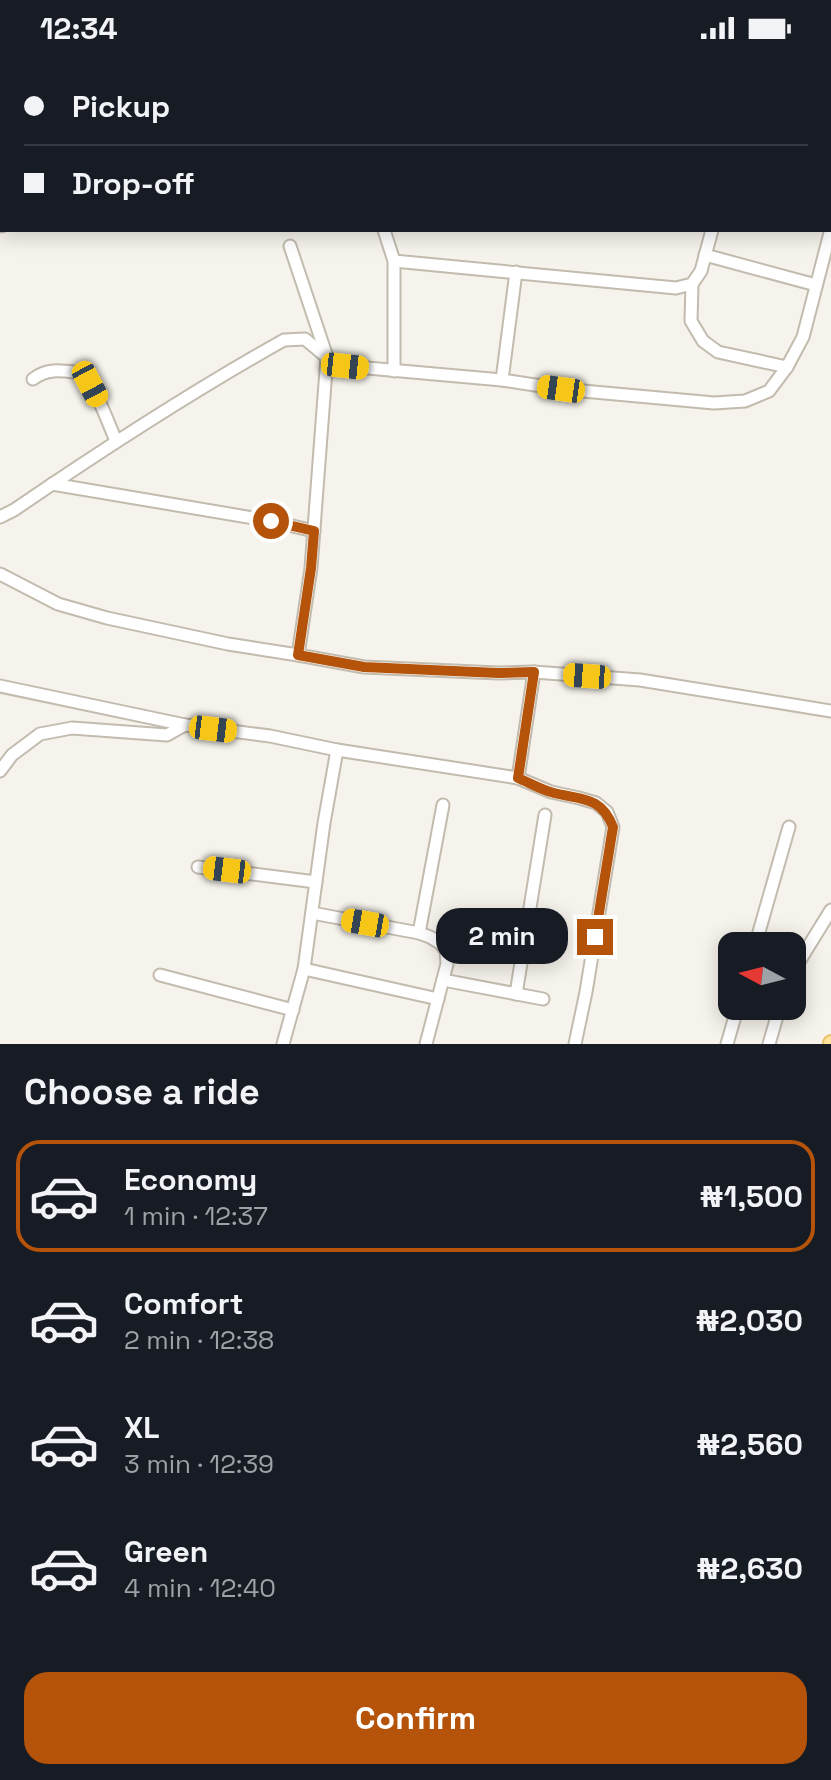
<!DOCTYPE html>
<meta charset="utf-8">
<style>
:root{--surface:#171b24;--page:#242831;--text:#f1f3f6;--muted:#9ea1a6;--line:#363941;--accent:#b45309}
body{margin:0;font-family:"Space Grotesk",sans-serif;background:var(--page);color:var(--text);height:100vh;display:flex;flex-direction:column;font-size:30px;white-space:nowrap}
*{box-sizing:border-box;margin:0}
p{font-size:26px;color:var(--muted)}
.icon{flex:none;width:44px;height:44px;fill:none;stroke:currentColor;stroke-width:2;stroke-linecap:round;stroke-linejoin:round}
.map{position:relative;height:988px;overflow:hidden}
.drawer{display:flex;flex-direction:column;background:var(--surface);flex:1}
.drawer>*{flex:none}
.banner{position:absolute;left:0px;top:0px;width:832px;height:176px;box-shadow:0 4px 20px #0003;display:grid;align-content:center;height:176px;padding:0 24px;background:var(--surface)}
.needle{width:52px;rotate:277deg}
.tools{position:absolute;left:718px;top:876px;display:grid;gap:16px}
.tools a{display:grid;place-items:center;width:88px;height:88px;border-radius:16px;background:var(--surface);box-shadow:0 4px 20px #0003;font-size:40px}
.end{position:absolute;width:36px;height:36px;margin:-18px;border:10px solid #b45309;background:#fff;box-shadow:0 0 0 4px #fff}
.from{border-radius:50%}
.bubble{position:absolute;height:56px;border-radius:24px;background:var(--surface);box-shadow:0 4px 20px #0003;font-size:26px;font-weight:700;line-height:56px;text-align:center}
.car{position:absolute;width:24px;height:48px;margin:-24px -12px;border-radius:10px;box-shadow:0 0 6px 2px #0007;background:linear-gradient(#f5c518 24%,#345 0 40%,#f5c518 0 76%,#345 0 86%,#f5c518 0)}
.banner b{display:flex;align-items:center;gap:28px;height:76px;font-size:30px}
.banner b+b{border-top:2px solid var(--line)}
.banner i{width:20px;height:20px;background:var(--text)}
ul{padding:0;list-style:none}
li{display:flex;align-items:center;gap:24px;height:112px;margin:0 16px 12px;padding:0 8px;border:4px solid transparent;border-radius:24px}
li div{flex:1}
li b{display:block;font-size:30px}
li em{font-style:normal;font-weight:700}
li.on{border-color:var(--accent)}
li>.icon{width:72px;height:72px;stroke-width:1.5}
h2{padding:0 24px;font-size:36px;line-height:96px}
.cta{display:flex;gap:16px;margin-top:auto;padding:16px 24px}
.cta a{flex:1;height:92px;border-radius:24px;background:var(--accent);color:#fff;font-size:32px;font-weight:700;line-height:92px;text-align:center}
.status{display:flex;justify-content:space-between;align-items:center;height:56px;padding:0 40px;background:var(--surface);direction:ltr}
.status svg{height:22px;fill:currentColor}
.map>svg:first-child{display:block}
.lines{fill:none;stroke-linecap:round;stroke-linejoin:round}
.minor-casing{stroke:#c2bbae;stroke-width:15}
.major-casing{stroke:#e6c16a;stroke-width:18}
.minor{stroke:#fff;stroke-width:11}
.major{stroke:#ffe39c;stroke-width:14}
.route{stroke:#b45309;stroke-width:10}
</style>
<div class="status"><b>12:34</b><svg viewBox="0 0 49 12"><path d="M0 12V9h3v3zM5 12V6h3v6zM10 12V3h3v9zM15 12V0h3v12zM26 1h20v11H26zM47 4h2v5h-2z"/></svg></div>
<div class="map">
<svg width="831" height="988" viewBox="0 0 831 988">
<rect width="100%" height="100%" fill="#f6f3ec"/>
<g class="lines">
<defs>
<g id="minor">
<polyline points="75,0 76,2"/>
<polyline points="646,0 650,2"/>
<polyline points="542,2 542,0"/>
<polyline points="619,2 620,0"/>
<polyline points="697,2 698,0"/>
<polyline points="830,141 831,141"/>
<polyline points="0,170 2,170"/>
<polyline points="384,174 394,205 394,315"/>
<polyline points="290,190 327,301 311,512 298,599 364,611 498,617 534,616 640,624 831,655"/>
<polyline points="705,199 816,229"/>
<polyline points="394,205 676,232 692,228 701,215 712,174"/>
<polyline points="692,228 691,265 703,285 718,296 787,311"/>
<path d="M 33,323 C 48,311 64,315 81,317 C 98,337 106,361 116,385"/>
<polyline points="502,324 516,216"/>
<polyline points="52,428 271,465 314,475"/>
<path d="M 0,461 L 14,454 C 102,394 191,336 284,284 L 305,283 L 335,308 L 345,310 L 502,324 L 561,333 L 714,347 L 745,345 L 769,335 L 787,311 L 803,281 L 831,173"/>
<polyline points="0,518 58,548 107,562 228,588 298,599"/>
<polyline points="0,630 185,669 270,680 337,694 518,722 551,736 579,742 596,747 607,756 613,771 586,936 575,988"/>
<polyline points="0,715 12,699 40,678 72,672 167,679 185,669"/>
<polyline points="518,722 534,616"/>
<polyline points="198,811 316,826"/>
<polyline points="312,857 419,877 430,881 440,887 446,895 447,908 426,988"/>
<polyline points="419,877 443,749"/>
<polyline points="755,890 789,771"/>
<polyline points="304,913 438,943"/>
<polyline points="792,917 831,854"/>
<polyline points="160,919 293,954"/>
<polyline points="443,924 543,943"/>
<polyline points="516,938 545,759"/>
<polyline points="283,988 304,913 324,767 337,694"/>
<polyline points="727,988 738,950"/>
<polyline points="769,988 780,950"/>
</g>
<polyline id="major" points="831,988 831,987"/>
</defs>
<!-- minor casing -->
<use href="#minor" class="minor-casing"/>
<!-- major casing -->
<use href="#major" class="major-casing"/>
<!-- minor -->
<use href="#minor" class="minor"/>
<!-- major -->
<use href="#major" class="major"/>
</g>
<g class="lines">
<!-- route -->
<path class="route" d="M 271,465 L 314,475 L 311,512 L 298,599 L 364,611 L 498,617 L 534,616 L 518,722 C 530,727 542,734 554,737 C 582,744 601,740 613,771 L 595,881"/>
</g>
</svg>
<div class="tools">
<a><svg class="needle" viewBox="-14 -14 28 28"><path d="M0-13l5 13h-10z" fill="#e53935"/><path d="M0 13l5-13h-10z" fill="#9ea1a6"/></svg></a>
</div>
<i class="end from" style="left:271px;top:465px"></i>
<i class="end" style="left:595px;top:881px"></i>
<div class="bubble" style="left:436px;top:852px;width:132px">2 min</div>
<i class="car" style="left:345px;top:310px;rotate:96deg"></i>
<i class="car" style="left:90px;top:328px;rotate:152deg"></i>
<i class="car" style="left:561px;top:333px;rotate:278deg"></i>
<i class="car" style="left:587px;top:620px;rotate:274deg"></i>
<i class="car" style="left:213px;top:673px;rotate:97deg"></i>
<i class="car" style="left:227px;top:814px;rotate:277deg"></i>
<i class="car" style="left:365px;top:867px;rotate:280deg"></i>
<div class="banner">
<b><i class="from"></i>Pickup</b>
<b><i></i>Drop-off</b>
</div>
</div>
<section class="drawer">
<h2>Choose a ride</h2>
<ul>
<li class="on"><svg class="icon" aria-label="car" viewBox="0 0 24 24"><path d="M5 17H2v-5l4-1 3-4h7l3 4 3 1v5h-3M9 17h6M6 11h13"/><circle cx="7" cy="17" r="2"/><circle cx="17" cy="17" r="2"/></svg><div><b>Economy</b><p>1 min · 12:37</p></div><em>₦1,500</em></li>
<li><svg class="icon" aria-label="car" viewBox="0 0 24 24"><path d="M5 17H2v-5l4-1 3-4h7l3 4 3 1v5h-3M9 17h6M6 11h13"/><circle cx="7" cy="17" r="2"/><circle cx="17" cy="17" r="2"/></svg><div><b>Comfort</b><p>2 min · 12:38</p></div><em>₦2,030</em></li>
<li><svg class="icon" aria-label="car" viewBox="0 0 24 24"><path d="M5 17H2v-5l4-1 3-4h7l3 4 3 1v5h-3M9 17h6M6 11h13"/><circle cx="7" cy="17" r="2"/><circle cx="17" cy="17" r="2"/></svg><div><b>XL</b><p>3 min · 12:39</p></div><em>₦2,560</em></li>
<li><svg class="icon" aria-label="car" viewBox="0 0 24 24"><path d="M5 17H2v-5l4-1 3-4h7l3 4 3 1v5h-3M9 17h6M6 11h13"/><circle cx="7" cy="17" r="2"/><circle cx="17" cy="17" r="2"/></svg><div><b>Green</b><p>4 min · 12:40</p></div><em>₦2,630</em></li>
</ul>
<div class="cta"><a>Confirm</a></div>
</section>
